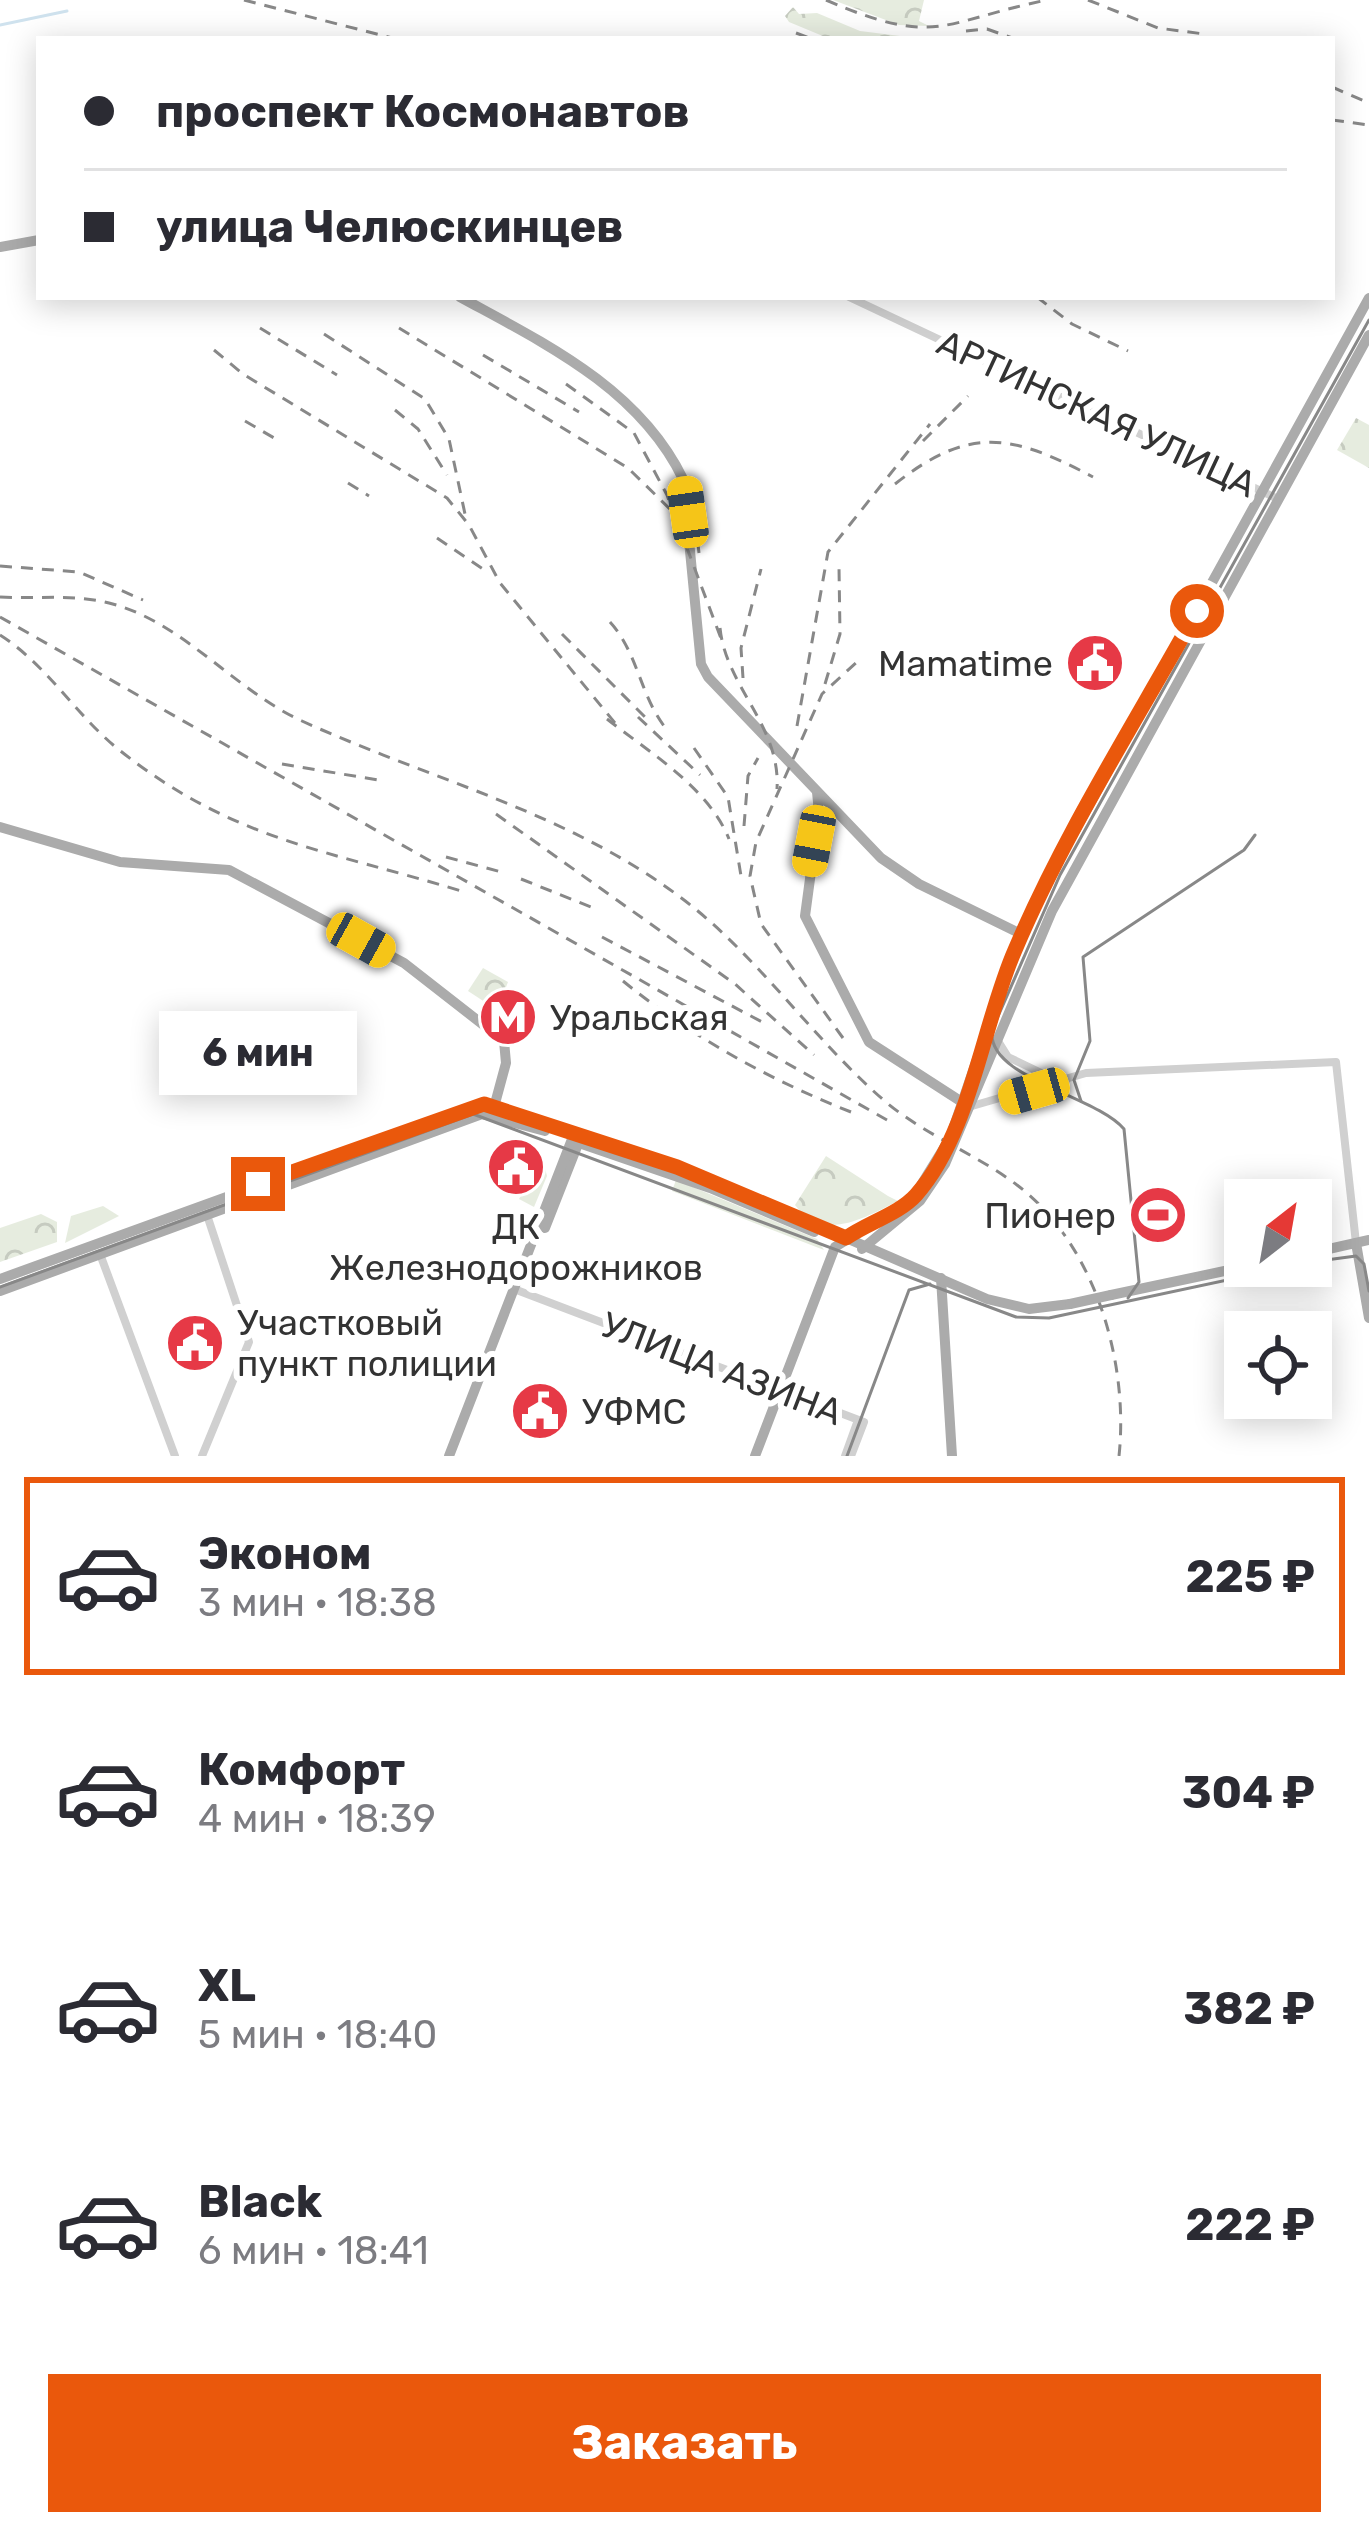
<!DOCTYPE html>
<html lang="ru">
<meta charset="utf-8">
<style>
:root{--surface:#fff;--page:#f2f2f3;--text:#2b2b33;--muted:#7c7c81;--line:#e1e1e2;--accent:#ea580c}
body{margin:0;font-family:Rubik,sans-serif;background:var(--page);color:var(--text);height:100vh;display:flex;flex-direction:column;font-size:45px;white-space:nowrap}
*{box-sizing:border-box;margin:0}
p{font-size:39px;color:var(--muted)}
.icon{flex:none;width:66px;height:66px;fill:none;stroke:currentColor;stroke-width:2;stroke-linecap:round;stroke-linejoin:round}
.map{position:relative;height:1456px;overflow:hidden}
.drawer{display:flex;flex-direction:column;background:var(--surface);flex:1}
.drawer>*{flex:none}
.guide{position:absolute;left:36px;top:36px;width:1299px;height:264px;border-radius:0px;box-shadow:0 6px 30px #0003;display:grid;align-content:center;height:264px;padding:0 48px;background:var(--surface)}
.needle{width:78px;rotate:31deg}
.fabs{position:absolute;left:1224px;top:1179px;display:grid;gap:24px}
.fabs a{display:grid;place-items:center;width:108px;height:108px;border-radius:0px;background:var(--surface);box-shadow:0 6px 30px #0003;font-size:60px}
.end{position:absolute;width:54px;height:54px;margin:-27px;border:15px solid #ea580c;background:#fff;box-shadow:0 0 0 6px #fff}
.from{border-radius:50%}
.bubble{position:absolute;height:84px;border-radius:0px;background:var(--surface);box-shadow:0 6px 30px #0003;font-size:39px;font-weight:700;line-height:84px;text-align:center}
.car{position:absolute;width:36px;height:72px;margin:-36px -18px;border-radius:15px;box-shadow:0 0 9px 3px #0007;background:linear-gradient(#f5c518 24%,#345 0 40%,#f5c518 0 76%,#345 0 86%,#f5c518 0)}
.guide b{display:flex;align-items:center;gap:42px;height:114px;font-size:45px}
.guide b+b{border-top:3px solid var(--line)}
.guide i{width:30px;height:30px;background:var(--text)}
ul{padding:21px 0 0;list-style:none}
li{display:flex;align-items:center;gap:36px;height:198px;margin:0 24px 18px;padding:0 24px;border:6px solid transparent;border-radius:0px}
li div{flex:1}
li b{display:block;font-size:45px}
li em{font-style:normal;font-weight:700}
li.active{border-color:var(--accent)}
li>.icon{width:108px;height:108px;stroke-width:1.5}
.primary-button{display:flex;gap:24px;margin-top:auto;padding:24px 48px}
.primary-button a{flex:1;height:138px;border-radius:0px;background:var(--accent);color:#fff;font-size:48px;font-weight:700;line-height:138px;text-align:center}
.map>svg:first-child{display:block}
.grass{fill:#e6ecdf}
.forest{fill:url(#forest-crowns)}
.lines{fill:none;stroke-linecap:round;stroke-linejoin:round}
.stream{stroke:#cfe2ee;stroke-width:3}
.minor{stroke:#d0d0d0;stroke-width:8}
.major{stroke:#ababab;stroke-width:10}
.tram{stroke:#888;stroke-width:3}
.rail{stroke:#888;stroke-width:3;stroke-dasharray:12 9;stroke-linecap:butt}
.major-bridge{stroke:#ababab;stroke-width:10}
.route{stroke:#ea580c;stroke-width:15}
.labels{text-anchor:middle;stroke-width:12;stroke-linejoin:round;paint-order:stroke}
.street-label{font-size:36px;fill:#333;stroke:#fff}
.poi-label{font-size:36px;fill:#333;stroke:#fff;text-anchor:start}
</style>
<div class="map">
<svg width="1369" height="1456" viewBox="0 0 1369 1456">
<defs>
<pattern id="forest-crowns" width="20" height="18" patternUnits="userSpaceOnUse" patternTransform="scale(3)"><rect width="20" height="18" fill="#e6ecdf"/><path d="M2 6a3 3 0 1 1 6 0M12 15a3 3 0 1 1 6 0" fill="none" stroke="#c6cbc0"/></pattern>
</defs>
<rect width="100%" height="100%" fill="#fff"/>
<!-- grass -->
<g class="grass">
<polygon points="676,1180 817,1239 824,1250 672,1191"/>
<polygon points="103,1206 119,1216 65,1243 71,1216"/>
</g>
<!-- forest -->
<g class="forest">
<polygon points="833,0 924,0 919,21 929,26 899,25"/>
<polygon points="793,7 799,14 817,13 860,31 924,39 830,39 789,22 785,16"/>
<polygon points="1356,418 1369,425 1369,468 1337,450"/>
<polygon points="483,968 508,982 497,1010 468,991"/>
<polygon points="517,1144 541,1153 547,1176 534,1207 519,1199 537,1169 513,1158"/>
<path d="M 826,1156 L 888,1196 L 898,1201 C 864,1218 823,1243 795,1205 Z"/>
<polygon points="41,1214 57,1222 57,1242 0,1262 0,1228"/>
</g>
<g class="lines">
<!-- stream -->
<polyline class="stream" points="0,25 67,11"/>
<!-- minor -->
<g class="minor">
<polyline points="849,297 1278,499"/>
<polyline points="998,1041 1008,1057 1058,1081"/>
<polyline points="972,1106 1086,1073 1336,1062 1356,1243"/>
<polyline points="100,1254 175,1456"/>
<polyline points="514,1289 864,1422 851,1456"/>
<polyline points="202,1456 249,1342 207,1215"/>
<polyline points="845,1456 858,1420"/>
</g>
<!-- major -->
<g class="major">
<polyline points="0,247 39,240"/>
<path d="M 460,297 C 544,343 639,388 683,479 L 701,664 L 708,677 L 881,858 L 919,884 L 1023,935"/>
<polyline points="817,792 819,812 805,916 869,1042 965,1104"/>
<polyline points="0,827 120,862 229,870 404,963 504,1041 506,1063 493,1111"/>
<polyline points="579,1143 710,1188 814,1232"/>
<polyline points="545,1228 580,1139"/>
<polyline points="1356,1243 1369,1318"/>
<polyline points="862,1249 920,1201 945,1164 1052,911 1369,335"/>
<polyline points="1311,1253 1369,1240"/>
<polyline points="941,1278 952,1456"/>
<polyline points="0,1279 484,1104 724,1185 987,1299 1029,1309 1070,1304"/>
<polyline points="0,1291 482,1114 545,1131"/>
<polyline points="1111,1295 1248,1266"/>
<polyline points="449,1456 574,1134"/>
<polyline points="755,1456 835,1247 913,1198 950,1138 1013,954 1055,867 1369,298"/>
</g>
<!-- tram -->
<g class="tram">
<polyline points="1081,1101 1074,1080 1090,1041 1083,957 1244,850 1255,835"/>
<polyline points="1311,1262 1356,1256 1364,1264 1369,1291"/>
<polyline points="0,1287 473,1114 1016,1317 1049,1318 1293,1266"/>
<path d="M 1128,1298 L 1139,1282 L 1124,1129 C 1095,1095 986,1078 992,1030 L 1060,875 L 1369,320"/>
<polyline points="847,1456 909,1290 930,1284"/>
</g>
<!-- rail -->
<g class="rail">
<polyline points="244,0 396,39"/>
<path d="M 826,0 C 937,48 940,22 1047,0"/>
<polyline points="1088,0 1158,28 1204,34"/>
<polyline points="966,31 987,29 1015,39"/>
<polyline points="796,33 812,39"/>
<polyline points="1332,87 1369,103"/>
<polyline points="1332,120 1369,125"/>
<polyline points="1006,297 1006,300"/>
<polyline points="1037,297 1072,324 1128,351"/>
<polyline points="260,328 337,375"/>
<polyline points="399,328 628,468 674,513"/>
<polyline points="324,334 425,399 449,439 465,514"/>
<polyline points="214,350 243,374 447,498 469,525 500,583 620,729"/>
<polyline points="483,355 579,412"/>
<polyline points="566,384 634,433 667,495 722,641"/>
<polyline points="395,410 418,429 447,475"/>
<polyline points="245,421 281,442"/>
<polyline points="923,441 968,396"/>
<polyline points="348,483 369,496"/>
<path d="M 895,484 C 970,425 1012,434 1093,477"/>
<polyline points="693,501 699,553"/>
<polyline points="437,538 486,571"/>
<polyline points="0,566 79,572 143,600"/>
<path d="M 0,597 C 36,599 73,594 109,603 C 182,621 234,690 302,721 C 429,779 567,812 680,897 C 758,955 813,1040 887,1103 C 927,1136 976,1154 1017,1185 C 1095,1244 1129,1362 1119,1456"/>
<polyline points="0,617 887,1120"/>
<path d="M 610,622 C 639,654 640,698 668,731"/>
<path d="M 720,628 C 726,687 781,726 777,789"/>
<polyline points="562,634 651,723"/>
<path d="M 0,635 C 47,665 75,714 118,749 C 233,841 328,850 461,891"/>
<polyline points="743,678 741,648 761,569"/>
<polyline points="825,684 840,634 839,567"/>
<polyline points="638,717 700,775"/>
<path d="M 607,719 C 650,753 708,787 729,839"/>
<polyline points="797,726 828,552 930,424"/>
<polyline points="694,748 728,797 742,882"/>
<polyline points="282,764 378,780"/>
<polyline points="496,814 735,984 814,1055"/>
<polyline points="744,826 748,776 758,758"/>
<polyline points="446,857 505,873"/>
<polyline points="521,879 591,907"/>
<polyline points="602,937 764,1023"/>
<path d="M 623,981 C 690,1036 770,1080 851,1112"/>
<polyline points="843,1038 761,924 750,876 756,842 822,694 859,660"/>
</g>
<!-- major-bridge -->
<polyline class="major-bridge" points="1070,1304 1111,1295"/>
</g>
<g class="lines">
<!-- route -->
<path class="route" d="M 258,1184 L 484,1104 L 677,1167 L 846,1238 C 867,1223 899,1214 916,1195 C 971,1133 982,1025 1015,950 C 1065,832 1135,723 1197,611"/>
</g>
<!-- icons -->
<defs>
<symbol id="civic-disc" viewBox="-11 -11 22 22"><circle r="9.5" fill="#e63946" stroke="#fff"/><path d="M-.6-6.5H3V-4.5H.6V-3L4-1V1h2V6H-6V1h2V-1L-.6-3ZM-1.2 2.5V6h2.4V2.5Z" fill="#fff"/></symbol>
<symbol id="metro-disc" viewBox="-11 -11 22 22"><circle r="9.5" fill="#e63946" stroke="#fff"/><path d="M-5.5 5V-5H-3L0 0L3-5H5.5V5H3V-.5L0 4L-3-.5V5Z" fill="#fff"/></symbol>
<symbol id="stadium-disc" viewBox="-11 -11 22 22"><circle r="9.5" fill="#e63946" stroke="#fff"/><path d="M0-5a6.5 5 0 1 0 0 10a6.5 5 0 1 0 0-10ZM-3.5-1.8h7v3.6h-7Z" fill="#fff"/></symbol>
</defs>
<g fill-rule="evenodd">
<use href="#civic-disc" x="1062" y="630" width="66" height="66"/>
<use href="#metro-disc" x="475" y="984" width="66" height="66"/>
<use href="#civic-disc" x="483" y="1134" width="66" height="66"/>
<use href="#stadium-disc" x="1125" y="1182" width="66" height="66"/>
<use href="#civic-disc" x="162" y="1310" width="66" height="66"/>
<use href="#civic-disc" x="507" y="1378" width="66" height="66"/>
</g>
<g class="labels">
<!-- street labels -->
<g class="street-label">
<text transform="translate(1097 413) rotate(25)" y="13">АРТИНСКАЯ УЛИЦА</text>
<text transform="translate(722 1368) rotate(21)" y="13">УЛИЦА АЗИНА</text>
</g>
<!-- poi labels -->
<g class="poi-label">
<text x="1053" y="676" text-anchor="end">Mamatime</text>
<text x="550" y="1030">Уральская</text>
<text x="1116" y="1228" text-anchor="end">Пионер</text>
<text x="516" y="1239" text-anchor="middle">ДК<tspan x="516" dy="41">Железнодорожников</tspan></text>
<text x="237" y="1335">Участковый<tspan x="237" dy="41">пункт полиции</tspan></text>
<text x="582" y="1424">УФМС</text>
</g>
</g>
</svg>
<div class="fabs">
<a><svg class="needle" viewBox="-14 -14 28 28"><path d="M0-13l5 13h-10z" fill="#e53935"/><path d="M0 13l5-13h-10z" fill="#7c7c81"/></svg></a>
<a><svg class="icon" aria-label="locate" viewBox="0 0 24 24"><circle cx="12" cy="12" r="6"/><path d="M12 2v4M12 18v4M2 12h4M18 12h4"/></svg></a>
</div>
<i class="end from" style="left:1197px;top:611px"></i>
<i class="end" style="left:258px;top:1184px"></i>
<div class="bubble" style="left:159px;top:1011px;width:198px">6 мин</div>
<i class="car" style="left:688px;top:512px;rotate:352deg"></i>
<i class="car" style="left:814px;top:841px;rotate:191deg"></i>
<i class="car" style="left:361px;top:940px;rotate:119deg"></i>
<i class="car" style="left:1034px;top:1091px;rotate:254deg"></i>
<div class="guide">
<b><i class="from"></i>проспект Космонавтов</b>
<b><i></i>улица Челюскинцев</b>
</div>
</div>
<section class="drawer">
<ul>
<li class="active"><svg class="icon" aria-label="car" viewBox="0 0 24 24"><path d="M5 17H2v-5l4-1 3-4h7l3 4 3 1v5h-3M9 17h6M6 11h13"/><circle cx="7" cy="17" r="2"/><circle cx="17" cy="17" r="2"/></svg><div><b>Эконом</b><p>3 мин · 18:38</p></div><em>225 ₽</em></li>
<li><svg class="icon" aria-label="car" viewBox="0 0 24 24"><path d="M5 17H2v-5l4-1 3-4h7l3 4 3 1v5h-3M9 17h6M6 11h13"/><circle cx="7" cy="17" r="2"/><circle cx="17" cy="17" r="2"/></svg><div><b>Комфорт</b><p>4 мин · 18:39</p></div><em>304 ₽</em></li>
<li><svg class="icon" aria-label="car" viewBox="0 0 24 24"><path d="M5 17H2v-5l4-1 3-4h7l3 4 3 1v5h-3M9 17h6M6 11h13"/><circle cx="7" cy="17" r="2"/><circle cx="17" cy="17" r="2"/></svg><div><b>XL</b><p>5 мин · 18:40</p></div><em>382 ₽</em></li>
<li><svg class="icon" aria-label="car" viewBox="0 0 24 24"><path d="M5 17H2v-5l4-1 3-4h7l3 4 3 1v5h-3M9 17h6M6 11h13"/><circle cx="7" cy="17" r="2"/><circle cx="17" cy="17" r="2"/></svg><div><b>Black</b><p>6 мин · 18:41</p></div><em>222 ₽</em></li>
</ul>
<div class="primary-button"><a>Заказать</a></div>
</section>
